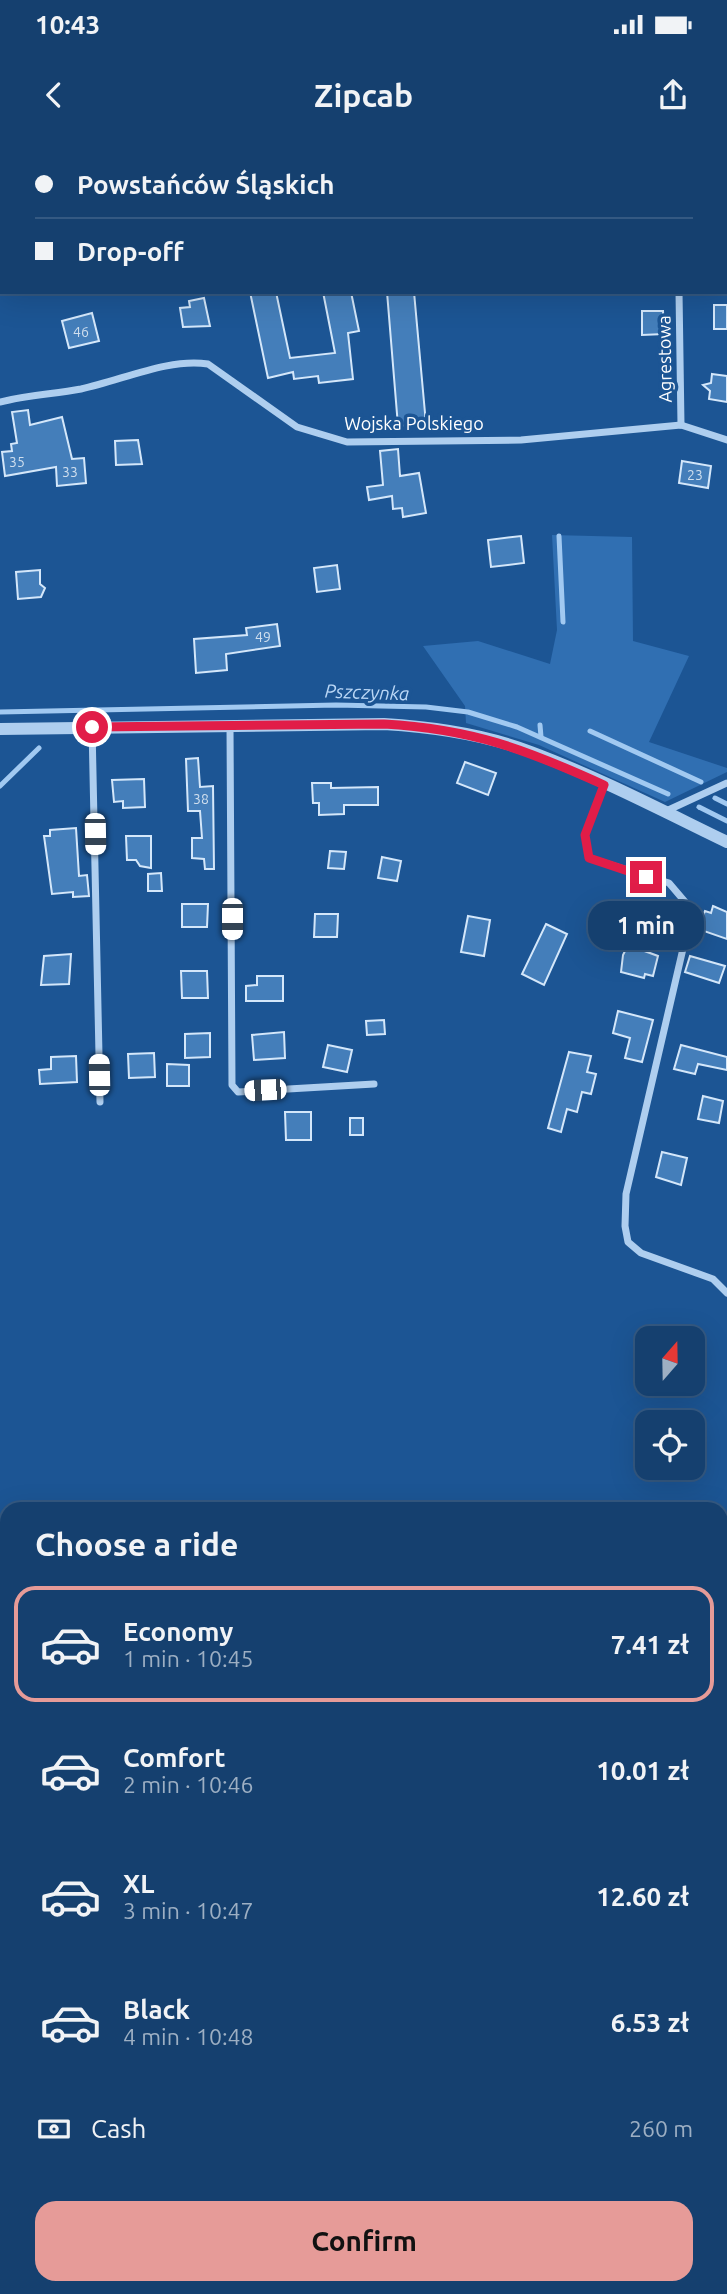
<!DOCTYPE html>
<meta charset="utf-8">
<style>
:root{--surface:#15406f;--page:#1e4774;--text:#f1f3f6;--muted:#9dafc3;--line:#345982;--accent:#e69b98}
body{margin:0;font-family:Ubuntu,sans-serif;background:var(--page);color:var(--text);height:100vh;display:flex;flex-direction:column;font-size:26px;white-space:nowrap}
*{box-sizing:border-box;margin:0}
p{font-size:23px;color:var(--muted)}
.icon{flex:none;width:38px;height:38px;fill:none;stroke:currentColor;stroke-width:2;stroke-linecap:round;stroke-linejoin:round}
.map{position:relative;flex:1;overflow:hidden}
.drawer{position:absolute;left:0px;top:1362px;width:728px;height:793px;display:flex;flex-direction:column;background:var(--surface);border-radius:21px 21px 0 0;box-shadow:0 7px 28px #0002,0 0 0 2px var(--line)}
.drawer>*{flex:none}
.hud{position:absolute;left:0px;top:0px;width:728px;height:154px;box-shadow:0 7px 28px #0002,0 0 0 2px var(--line);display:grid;align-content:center;height:154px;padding:0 35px;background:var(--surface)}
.needle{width:46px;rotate:20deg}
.tools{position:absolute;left:635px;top:1186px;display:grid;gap:14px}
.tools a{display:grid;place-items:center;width:70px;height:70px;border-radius:14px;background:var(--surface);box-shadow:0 7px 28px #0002,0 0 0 2px var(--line);font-size:35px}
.end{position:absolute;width:32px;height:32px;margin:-16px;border:9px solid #e11d48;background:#fff;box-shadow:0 0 0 4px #fff}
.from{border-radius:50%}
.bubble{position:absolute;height:49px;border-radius:21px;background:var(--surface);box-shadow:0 7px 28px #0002,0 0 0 2px var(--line);font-size:23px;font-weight:700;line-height:49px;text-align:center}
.car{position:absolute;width:21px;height:42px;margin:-21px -10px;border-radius:9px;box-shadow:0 0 5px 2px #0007;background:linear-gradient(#fff 24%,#345 0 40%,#fff 0 76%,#345 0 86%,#fff 0)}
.hud b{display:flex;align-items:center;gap:24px;height:66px;font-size:26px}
.hud b+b{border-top:2px solid var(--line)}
.hud i{width:18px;height:18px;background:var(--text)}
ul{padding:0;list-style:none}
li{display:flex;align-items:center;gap:21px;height:116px;margin:0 14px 10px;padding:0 21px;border:4px solid transparent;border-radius:21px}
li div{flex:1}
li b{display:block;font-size:26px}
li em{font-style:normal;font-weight:700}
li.selected{border-color:var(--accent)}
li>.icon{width:63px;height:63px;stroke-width:1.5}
h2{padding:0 35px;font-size:32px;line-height:84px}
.pay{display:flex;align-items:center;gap:18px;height:77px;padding:0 35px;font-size:26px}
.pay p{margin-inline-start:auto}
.primary-button{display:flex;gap:14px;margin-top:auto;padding:14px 35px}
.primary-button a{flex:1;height:80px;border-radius:21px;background:var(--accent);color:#111;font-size:28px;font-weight:700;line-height:80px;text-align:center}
.status{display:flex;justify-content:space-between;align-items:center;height:49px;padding:0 35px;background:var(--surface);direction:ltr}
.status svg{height:19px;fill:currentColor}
header{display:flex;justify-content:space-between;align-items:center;height:91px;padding:0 35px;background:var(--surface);font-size:32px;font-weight:700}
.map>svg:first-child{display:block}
.green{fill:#306fb2}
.water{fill:#3e6794;stroke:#a1c9f1;stroke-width:2}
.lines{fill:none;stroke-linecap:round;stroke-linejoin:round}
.stream{stroke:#a1c9f1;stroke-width:5}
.building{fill:#447eba;stroke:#d4e7fa;stroke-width:2}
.minor{stroke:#aeceef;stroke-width:7}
.tertiary{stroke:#aeceef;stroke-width:12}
.rail-casing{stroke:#fff;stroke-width:8}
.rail{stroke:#1c5594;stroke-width:5;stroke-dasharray:16;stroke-linecap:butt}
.route{stroke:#e11d48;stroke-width:9}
.labels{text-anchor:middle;stroke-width:7;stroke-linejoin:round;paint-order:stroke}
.number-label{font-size:14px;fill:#d0dfee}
.street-label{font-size:18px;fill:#fff;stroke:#1c5594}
.water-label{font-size:19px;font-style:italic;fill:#bad7f6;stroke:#1c5594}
</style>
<div class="status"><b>10:43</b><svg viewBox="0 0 49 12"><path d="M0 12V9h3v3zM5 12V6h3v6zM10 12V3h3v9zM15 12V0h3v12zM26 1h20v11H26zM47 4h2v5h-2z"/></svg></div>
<header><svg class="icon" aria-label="back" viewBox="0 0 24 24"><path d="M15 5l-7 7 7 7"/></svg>Zipcab<svg class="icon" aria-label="share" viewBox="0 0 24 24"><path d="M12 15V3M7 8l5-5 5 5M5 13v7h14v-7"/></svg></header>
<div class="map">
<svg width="727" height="2154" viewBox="0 0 727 2154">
<rect width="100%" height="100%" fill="#1c5594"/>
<!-- green -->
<g class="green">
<polygon points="552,395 632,397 633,501 689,516 649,602 727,628 727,632 665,662 539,605 466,583 465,566 423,506 478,501 550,524 557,490"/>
<polygon points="721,1687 727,1687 727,1776 721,1770"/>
</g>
<!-- water -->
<polygon class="water" points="232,0 431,0 232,2"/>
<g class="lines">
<!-- stream -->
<g class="stream">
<polyline points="559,396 563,482"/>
<polyline points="0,572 336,565 426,567 468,572 517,587 668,654"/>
<polyline points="540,585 541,597"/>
<polyline points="590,591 701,642"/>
<polyline points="0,646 39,608"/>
<polyline points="715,658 727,664"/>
<polyline points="699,667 727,681"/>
</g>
</g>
<!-- building -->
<g class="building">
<polygon points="250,152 276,152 290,218 335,213 323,152 351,152 359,191 348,193 353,239 319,243 318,236 294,239 293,232 268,238"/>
<polygon points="387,152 414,152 426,284 398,286"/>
<polygon points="204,158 210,186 183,187 180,168 190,167 189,161"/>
<rect x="714" y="165" width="13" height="24"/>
<polygon points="642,171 663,171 664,194 642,195"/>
<polygon points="92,173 99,201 69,208 62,181"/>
<polygon points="712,234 727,236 727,262 709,259 710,251 703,245 711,243"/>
<polygon points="28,270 30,285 62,277 72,319 84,318 86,343 57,346 56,327 5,336 2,312 12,311 11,304 17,303 12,272"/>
<polygon points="138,300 142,324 116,325 115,301"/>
<polygon points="398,309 400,336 419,333 426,373 403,377 402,368 393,369 392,356 369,360 367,347 383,345 380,311"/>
<polygon points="682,321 711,326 708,348 679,343"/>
<polygon points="521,396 524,423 491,427 488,400"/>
<polygon points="337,425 340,449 317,452 314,428"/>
<polygon points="40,430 40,444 45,448 41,457 18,459 16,432"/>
<polygon points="277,484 280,506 226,514 227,530 196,533 194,499 247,495 246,488"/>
<polygon points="198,618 200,647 213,646 214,729 205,729 204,719 192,718 192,698 202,698 200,671 188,671 186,619"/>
<polygon points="465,622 496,633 488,655 457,643"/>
<polygon points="144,639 145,667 123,668 123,661 114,662 112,640"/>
<polygon points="312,643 331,643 331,648 378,647 378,665 344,665 344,674 319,675 319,663 313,663"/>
<polygon points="76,688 79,736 87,735 89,756 73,757 73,752 52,754 44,696 50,696 50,690"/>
<polygon points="126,696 151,696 151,728 140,726 136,720 127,720"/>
<polygon points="330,711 346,712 344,729 328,728"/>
<polygon points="382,717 401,721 397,741 378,738"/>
<polygon points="161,733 162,751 148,751 148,734"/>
<polygon points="182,764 208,764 207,787 182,787"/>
<polygon points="713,766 727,772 727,799 698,789 705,771 711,773"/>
<polygon points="315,774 338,774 337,797 314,797"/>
<polygon points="468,776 490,780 484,816 461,812"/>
<polygon points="546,784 567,794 544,845 522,834"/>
<polygon points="628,805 658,816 653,836 645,834 644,838 621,832 623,815"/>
<polygon points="71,814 69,844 41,845 44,816"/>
<polygon points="690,816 725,826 719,843 685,832"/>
<polygon points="181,831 207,831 208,858 182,858"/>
<polygon points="257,836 283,836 283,861 246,861 246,846 257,845"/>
<polygon points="618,871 653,880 642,922 625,918 630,898 613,893"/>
<polygon points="384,880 385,894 367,895 366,881"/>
<polygon points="284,892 285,918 254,920 252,895"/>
<polygon points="210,893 210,917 185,918 185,894"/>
<polygon points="328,905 352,910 347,932 323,927"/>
<polygon points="681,905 727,917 727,930 698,924 695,934 674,929"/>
<polygon points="569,912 591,916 587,932 596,934 591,954 582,952 577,972 567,969 561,992 548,988"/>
<polygon points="154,913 155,937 129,938 128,914"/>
<polygon points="76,916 77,942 40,944 39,930 51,929 51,917"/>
<polygon points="167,924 189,925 189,946 167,946"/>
<polygon points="703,956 723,961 719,983 698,979"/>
<polygon points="285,972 311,972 311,1000 286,1000"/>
<rect x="350" y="978" width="13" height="17"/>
<polygon points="662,1012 687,1018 681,1045 656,1037"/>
</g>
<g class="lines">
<!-- minor -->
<g class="minor">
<polyline points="679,152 681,285"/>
<path d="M 0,262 C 27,255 54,254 81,249 C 123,240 168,218 208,224 L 297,287 L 347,302 L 521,300 L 681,285 L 727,300"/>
<polyline points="230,586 232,945 238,952 374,944"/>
<polyline points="92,587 100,962"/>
<polyline points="604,645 585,695 589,718 669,743 692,770 626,1054 625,1086 628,1102 641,1113 713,1139 727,1153"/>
<polyline points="664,672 727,643"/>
<polyline points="721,2088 727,2087"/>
<polyline points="479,2147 480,2154"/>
</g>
<!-- tertiary -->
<path class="tertiary" d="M 0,589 L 384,584 C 434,587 484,594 531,612 C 598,637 663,671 727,702"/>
<defs>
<g id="rail">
<polyline points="721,1659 727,1658"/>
<polyline points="0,1670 7,1670"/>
<polyline points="721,1806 727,1811"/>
</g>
</defs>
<!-- rail casing -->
<use href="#rail" class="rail-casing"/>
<!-- rail -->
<use href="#rail" class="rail"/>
</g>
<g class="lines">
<!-- route -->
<path class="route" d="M 92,587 L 384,584 C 472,589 525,609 604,645 L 585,695 L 589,718 L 646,737"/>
</g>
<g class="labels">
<!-- number labels -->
<g class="number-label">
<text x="81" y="197">46</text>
<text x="17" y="327">35</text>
<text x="70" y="337">33</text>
<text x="695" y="340">23</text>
<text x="263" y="502">49</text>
<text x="201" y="664">38</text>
</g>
<!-- street labels -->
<g class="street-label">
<text transform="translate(665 219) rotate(-91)" y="6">Agrestowa</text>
<text x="414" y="290">Wojska Polskiego</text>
</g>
<!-- water labels -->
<g class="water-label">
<text transform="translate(367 552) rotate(2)" y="7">Pszczynka</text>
</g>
</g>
</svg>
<div class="tools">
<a><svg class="needle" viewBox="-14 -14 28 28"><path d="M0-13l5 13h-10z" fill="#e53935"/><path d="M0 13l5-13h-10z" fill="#9dafc3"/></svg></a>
<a><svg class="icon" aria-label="locate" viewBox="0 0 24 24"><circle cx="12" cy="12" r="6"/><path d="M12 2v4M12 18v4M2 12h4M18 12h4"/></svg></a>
</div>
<i class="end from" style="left:92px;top:587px"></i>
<i class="end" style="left:646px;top:737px"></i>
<div class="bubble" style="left:588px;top:761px;width:116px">1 min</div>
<i class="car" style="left:95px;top:694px;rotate:179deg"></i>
<i class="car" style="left:232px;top:779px;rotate:180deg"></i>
<i class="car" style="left:99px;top:935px;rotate:359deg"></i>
<i class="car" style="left:265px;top:950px;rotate:267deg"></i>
<div class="hud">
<b><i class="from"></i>Powstańców Śląskich</b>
<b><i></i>Drop-off</b>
</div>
<section class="drawer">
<h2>Choose a ride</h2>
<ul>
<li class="selected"><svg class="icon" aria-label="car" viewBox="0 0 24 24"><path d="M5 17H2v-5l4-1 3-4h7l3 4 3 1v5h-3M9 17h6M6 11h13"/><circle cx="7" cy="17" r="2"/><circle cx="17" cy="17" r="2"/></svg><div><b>Economy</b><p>1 min · 10:45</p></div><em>7.41 zł</em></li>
<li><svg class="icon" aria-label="car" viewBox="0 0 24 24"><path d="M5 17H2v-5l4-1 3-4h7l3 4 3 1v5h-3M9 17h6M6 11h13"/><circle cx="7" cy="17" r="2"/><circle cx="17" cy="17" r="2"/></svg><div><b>Comfort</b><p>2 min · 10:46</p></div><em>10.01 zł</em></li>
<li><svg class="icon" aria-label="car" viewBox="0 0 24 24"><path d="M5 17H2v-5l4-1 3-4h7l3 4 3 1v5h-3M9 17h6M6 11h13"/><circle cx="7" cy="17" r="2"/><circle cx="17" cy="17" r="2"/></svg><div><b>XL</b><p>3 min · 10:47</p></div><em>12.60 zł</em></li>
<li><svg class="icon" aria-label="car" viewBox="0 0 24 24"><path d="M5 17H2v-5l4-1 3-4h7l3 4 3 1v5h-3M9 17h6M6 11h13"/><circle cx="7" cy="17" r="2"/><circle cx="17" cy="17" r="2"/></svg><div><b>Black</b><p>4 min · 10:48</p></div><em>6.53 zł</em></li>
</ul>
<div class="pay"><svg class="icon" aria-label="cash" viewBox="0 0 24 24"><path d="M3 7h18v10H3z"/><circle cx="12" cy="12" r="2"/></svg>Cash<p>260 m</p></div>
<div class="primary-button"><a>Confirm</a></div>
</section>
</div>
